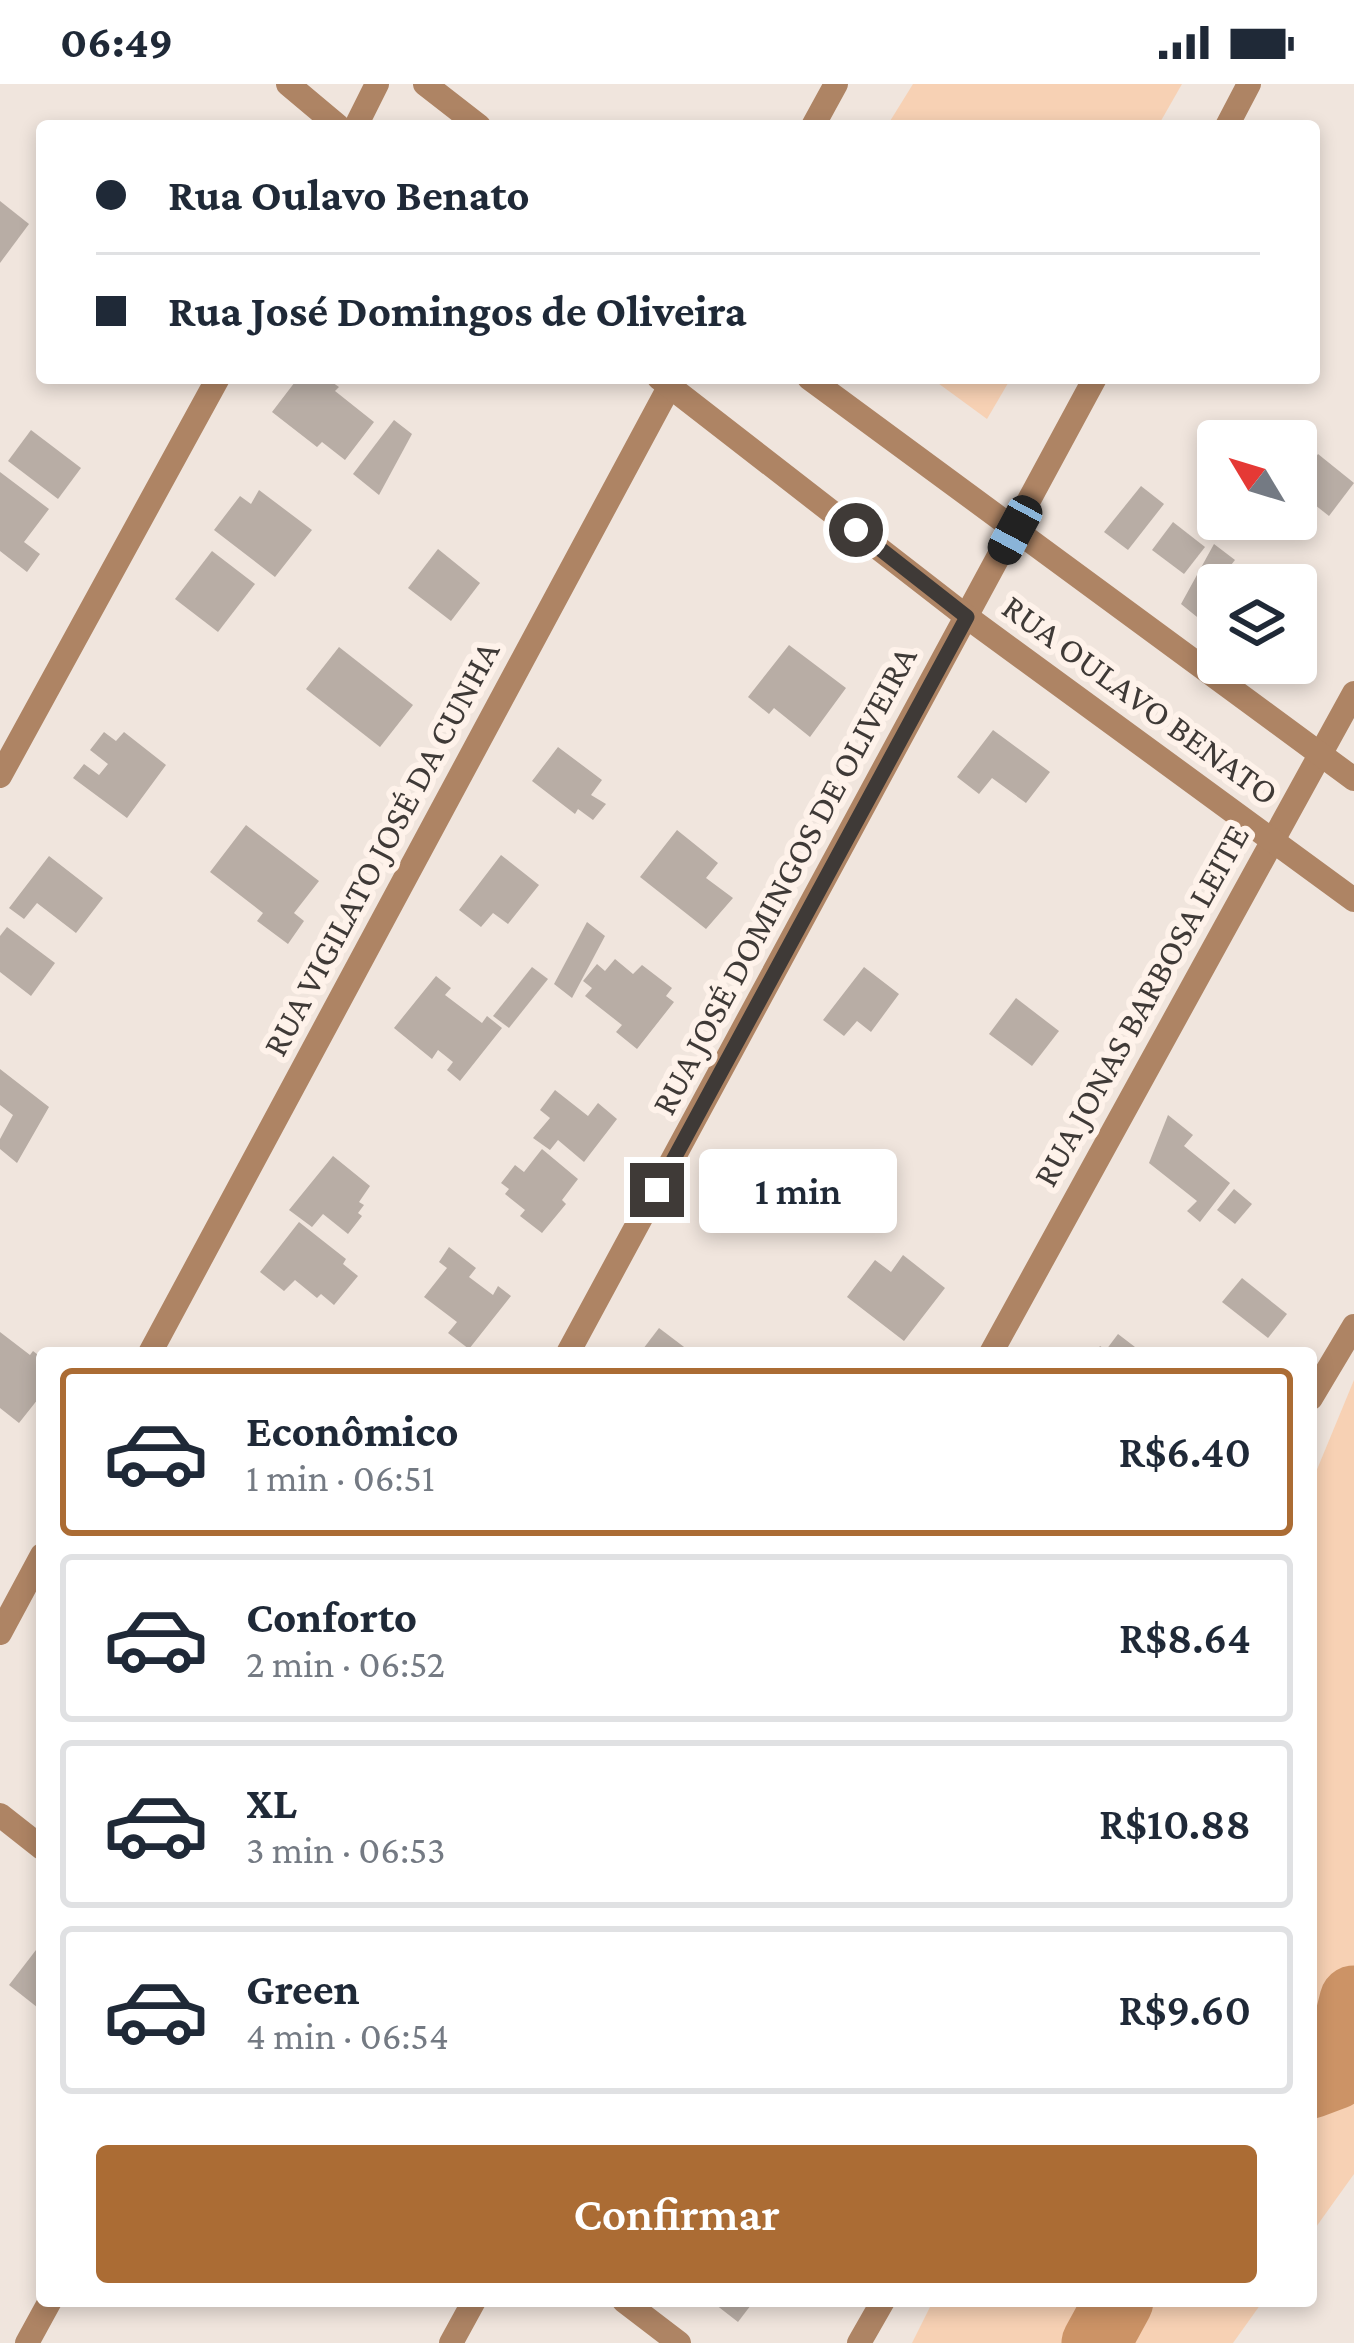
<!DOCTYPE html>
<html lang="pt">
<meta charset="utf-8">
<style>
:root{--surface:#fff;--page:#f2f2f3;--text:#1f2937;--muted:#747a83;--line:#e0e1e3;--accent:#ab6c34}
body{margin:0;font-family:"Crimson Pro",serif;background:var(--page);color:var(--text);height:100vh;display:flex;flex-direction:column;font-size:45px;white-space:nowrap}
*{box-sizing:border-box;margin:0}
p{font-size:39px;color:var(--muted)}
.icon{flex:none;width:66px;height:66px;fill:none;stroke:currentColor;stroke-width:2;stroke-linecap:round;stroke-linejoin:round}
.map{position:relative;flex:1;overflow:hidden}
.sheet{position:absolute;left:36px;top:1263px;width:1281px;height:960px;display:flex;flex-direction:column;background:var(--surface);border-radius:12px;box-shadow:0 6px 18px #0003}
.sheet>*{flex:none}
.hud{position:absolute;left:36px;top:36px;width:1284px;height:264px;border-radius:12px;box-shadow:0 6px 18px #0003;display:grid;align-content:center;height:264px;padding:0 60px;background:var(--surface)}
.needle{width:78px;rotate:308deg}
.fabs{position:absolute;left:1197px;top:336px;display:grid;gap:24px}
.fabs a{display:grid;place-items:center;width:120px;height:120px;border-radius:12px;background:var(--surface);box-shadow:0 6px 18px #0003;font-size:60px}
.end{position:absolute;width:54px;height:54px;margin:-27px;border:15px solid #3f3a37;background:#fff;box-shadow:0 0 0 6px #fff}
.from{border-radius:50%}
.bubble{position:absolute;height:84px;border-radius:12px;background:var(--surface);box-shadow:0 6px 18px #0003;font-size:39px;font-weight:600;line-height:84px;text-align:center}
.car{position:absolute;width:36px;height:72px;margin:-36px -18px;border-radius:15px;box-shadow:0 0 9px 3px #0007;background:linear-gradient(#222 24%,#8ab4d8 0 40%,#222 0 76%,#8ab4d8 0 86%,#222 0)}
.hud b{display:flex;align-items:center;gap:42px;height:114px;font-size:45px}
.hud b+b{border-top:3px solid var(--line)}
.hud i{width:30px;height:30px;background:var(--text)}
ul{padding:21px 0 0;list-style:none}
li{display:flex;align-items:center;gap:36px;height:168px;margin:0 24px 18px;padding:0 36px;border:6px solid var(--line);border-radius:12px}
li div{flex:1}
li b{display:block;font-size:45px}
li em{font-style:normal;font-weight:600}
li.selected{border-color:var(--accent)}
li>.icon{width:108px;height:108px;stroke-width:1.5}
.button{display:flex;gap:24px;margin-top:auto;padding:24px 60px}
.button a{flex:1;height:138px;border-radius:12px;background:var(--accent);color:#fff;font-size:48px;font-weight:600;line-height:138px;text-align:center}
.status{display:flex;justify-content:space-between;align-items:center;height:84px;padding:0 60px;background:var(--surface);direction:ltr}
.status svg{height:33px;fill:currentColor}
.map>svg:first-child{display:block}
.green{fill:#f7d1b4}
.lines{fill:none;stroke-linecap:round;stroke-linejoin:round}
.river{stroke:#cc9366;stroke-width:69}
.building{fill:#b8ada5}
.minor{stroke:#ae8464;stroke-width:24}
.tertiary{stroke:#ae8464;stroke-width:24}
.route{stroke:#3f3a37;stroke-width:15}
.labels{text-anchor:middle;stroke-width:12;stroke-linejoin:round;paint-order:stroke}
.street-label{font-size:36px;fill:#3f3a37;stroke:#fef2ea}
</style>
<div class="status"><b>06:49</b><svg viewBox="0 0 49 12"><path d="M0 12V9h3v3zM5 12V6h3v6zM10 12V3h3v9zM15 12V0h3v12zM26 1h20v11H26zM47 4h2v5h-2z"/></svg></div>
<div class="map">
<svg width="1354" height="2259" viewBox="0 0 1354 2259">
<rect width="100%" height="100%" fill="#f0e5dd"/>
<!-- green -->
<g class="green">
<polygon points="913,0 1182,0 1158,42 887,42"/>
<polygon points="931,294 1011,294 987,335"/>
<polygon points="1354,1296 1354,2090 1311,2150 1311,1400"/>
<polygon points="933,2217 1263,2217 1233,2259 912,2259"/>
</g>
<g class="lines">
<!-- river -->
<g class="river">
<polyline points="1311,2000 1335,1991 1354,1916"/>
<polyline points="1096,2259 1119,2217"/>
</g>
</g>
<!-- building -->
<g class="building">
<polygon points="0,117 29,140 0,179"/>
<polygon points="298,294 326,294 339,303 335,307 374,338 345,376 322,358 317,363 272,328"/>
<polygon points="394,336 412,350 379,411 353,390"/>
<polygon points="31,346 81,384 58,415 8,377"/>
<polygon points="1318,370 1354,399 1329,432 1296,406 1296,399"/>
<polygon points="0,388 49,425 24,458 40,470 27,488 0,467"/>
<polygon points="1141,402 1164,420 1128,466 1104,448"/>
<polygon points="259,406 312,446 275,493 214,446 240,412 251,420"/>
<polygon points="1173,438 1205,463 1184,490 1152,466"/>
<polygon points="1214,460 1235,476 1227,486 1247,501 1218,501 1218,539 1207,530 1202,537 1181,520"/>
<polygon points="438,465 480,499 451,537 408,504"/>
<polygon points="212,467 255,500 218,548 175,515"/>
<polygon points="789,561 846,604 810,653 774,624 769,630 748,613"/>
<polygon points="339,563 413,621 380,663 306,605"/>
<polygon points="993,646 1050,688 1026,719 992,694 979,710 957,693"/>
<polygon points="104,648 116,657 124,648 166,681 127,734 73,694 84,680 99,691 108,680 90,666"/>
<polygon points="558,663 602,696 591,711 606,720 593,736 578,725 575,730 532,697"/>
<polygon points="246,741 319,797 294,829 304,837 288,860 257,837 263,829 210,788"/>
<polygon points="677,746 718,779 706,794 733,814 706,845 640,793"/>
<polygon points="501,771 539,801 508,840 493,829 481,843 459,826"/>
<polygon points="49,772 103,814 76,849 37,819 24,835 9,824"/>
<polygon points="587,838 605,852 572,914 554,900"/>
<polygon points="7,843 55,879 31,912 0,888 0,852"/>
<polygon points="615,875 633,890 642,881 672,904 666,912 674,918 637,965 616,948 622,941 585,912 592,904 583,897 597,880 605,887"/>
<polygon points="532,883 548,895 509,944 493,932"/>
<polygon points="864,883 899,910 871,948 857,937 844,952 823,936"/>
<polygon points="436,892 451,904 445,911 482,939 487,932 502,944 460,997 447,986 453,978 438,966 432,975 394,944"/>
<polygon points="1016,914 1059,947 1032,982 989,950"/>
<polygon points="0,985 49,1023 17,1079 0,1065 0,1055 13,1031 0,1021"/>
<polygon points="555,1006 588,1032 598,1019 617,1035 584,1078 558,1056 550,1066 533,1054 550,1034 540,1026"/>
<polygon points="1168,1031 1193,1051 1184,1062 1230,1099 1200,1138 1187,1127 1197,1117 1149,1079"/>
<polygon points="542,1065 578,1095 562,1116 566,1120 542,1149 520,1132 525,1126 505,1110 509,1105 501,1099 515,1081 524,1088"/>
<polygon points="333,1072 370,1102 359,1118 364,1121 358,1129 362,1132 348,1150 323,1130 312,1143 289,1126"/>
<polygon points="779,1073 812,1099 774,1149 740,1123"/>
<polygon points="1234,1105 1252,1120 1235,1140 1217,1126"/>
<polygon points="299,1138 346,1175 343,1180 358,1192 334,1221 321,1210 317,1214 295,1196 284,1207 260,1188"/>
<polygon points="449,1163 476,1184 469,1193 493,1211 498,1202 511,1212 469,1265 448,1249 457,1238 424,1213 447,1184 439,1178"/>
<polygon points="903,1171 945,1204 904,1257 847,1213 875,1176 891,1188"/>
<polygon points="1242,1194 1287,1230 1268,1254 1222,1218"/>
<polygon points="659,1244 692,1269 640,1269"/>
<polygon points="0,1248 30,1271 33,1267 42,1274 42,1310 19,1339 0,1324"/>
<polygon points="1118,1250 1135,1263 1130,1269 1095,1269 1100,1262 1106,1266"/>
<polygon points="36,1866 42,1871 42,1927 9,1901"/>
<polygon points="711,2217 754,2217 738,2238"/>
</g>
<g class="lines">
<!-- minor -->
<g class="minor">
<polyline points="356,42 377,0"/>
<polyline points="813,42 836,0"/>
<polyline points="1227,42 1249,0"/>
<polyline points="0,692 218,294"/>
<polyline points="150,1269 674,294"/>
<polyline points="568,1269 1095,294"/>
<polyline points="991,1269 1354,609"/>
<polyline points="1311,1314 1354,1242"/>
<polyline points="0,1549 42,1471"/>
<polyline points="0,1731 42,1764"/>
<polyline points="624,2217 679,2259"/>
<polyline points="27,2259 50,2217"/>
<polyline points="451,2259 474,2217"/>
<polyline points="859,2259 883,2217"/>
</g>
<!-- tertiary -->
<g class="tertiary">
<polyline points="288,0 338,42"/>
<polyline points="425,0 479,42"/>
<polyline points="659,294 967,533 1354,816"/>
<polyline points="809,294 1354,695"/>
</g>
</g>
<g class="lines">
<!-- route -->
<polyline class="route" points="657,1106 967,533 856,446"/>
</g>
<g class="labels">
<!-- street labels -->
<g class="street-label">
<text transform="translate(1141 615) rotate(36)" y="13">RUA OULAVO BENATO</text>
<text transform="translate(380 764) rotate(-62)" y="13">RUA VIGILATO JOSÉ DA CUNHA</text>
<text transform="translate(783 796) rotate(-62)" y="13">RUA JOSÉ DOMINGOS DE OLIVEIRA</text>
<text transform="translate(1140 921) rotate(-61)" y="13">RUA JONAS BARBOSA LEITE</text>
</g>
</g>
</svg>
<div class="fabs">
<a><svg class="needle" viewBox="-14 -14 28 28"><path d="M0-13l5 13h-10z" fill="#e53935"/><path d="M0 13l5-13h-10z" fill="#747a83"/></svg></a>
<a><svg class="icon" aria-label="layers" viewBox="0 0 24 24"><path d="M12 4l9 5-9 5-9-5zM3 14l9 5 9-5"/></svg></a>
</div>
<i class="end from" style="left:856px;top:446px"></i>
<i class="end" style="left:657px;top:1106px"></i>
<div class="bubble" style="left:699px;top:1065px;width:198px">1 min</div>
<i class="car" style="left:1015px;top:446px;rotate:208deg"></i>
<div class="hud">
<b><i class="from"></i>Rua Oulavo Benato</b>
<b><i></i>Rua José Domingos de Oliveira</b>
</div>
<section class="sheet">
<ul>
<li class="selected"><svg class="icon" aria-label="car" viewBox="0 0 24 24"><path d="M5 17H2v-5l4-1 3-4h7l3 4 3 1v5h-3M9 17h6M6 11h13"/><circle cx="7" cy="17" r="2"/><circle cx="17" cy="17" r="2"/></svg><div><b>Econômico</b><p>1 min · 06:51</p></div><em>R$6.40</em></li>
<li><svg class="icon" aria-label="car" viewBox="0 0 24 24"><path d="M5 17H2v-5l4-1 3-4h7l3 4 3 1v5h-3M9 17h6M6 11h13"/><circle cx="7" cy="17" r="2"/><circle cx="17" cy="17" r="2"/></svg><div><b>Conforto</b><p>2 min · 06:52</p></div><em>R$8.64</em></li>
<li><svg class="icon" aria-label="car" viewBox="0 0 24 24"><path d="M5 17H2v-5l4-1 3-4h7l3 4 3 1v5h-3M9 17h6M6 11h13"/><circle cx="7" cy="17" r="2"/><circle cx="17" cy="17" r="2"/></svg><div><b>XL</b><p>3 min · 06:53</p></div><em>R$10.88</em></li>
<li><svg class="icon" aria-label="car" viewBox="0 0 24 24"><path d="M5 17H2v-5l4-1 3-4h7l3 4 3 1v5h-3M9 17h6M6 11h13"/><circle cx="7" cy="17" r="2"/><circle cx="17" cy="17" r="2"/></svg><div><b>Green</b><p>4 min · 06:54</p></div><em>R$9.60</em></li>
</ul>
<div class="button"><a>Confirmar</a></div>
</section>
</div>
